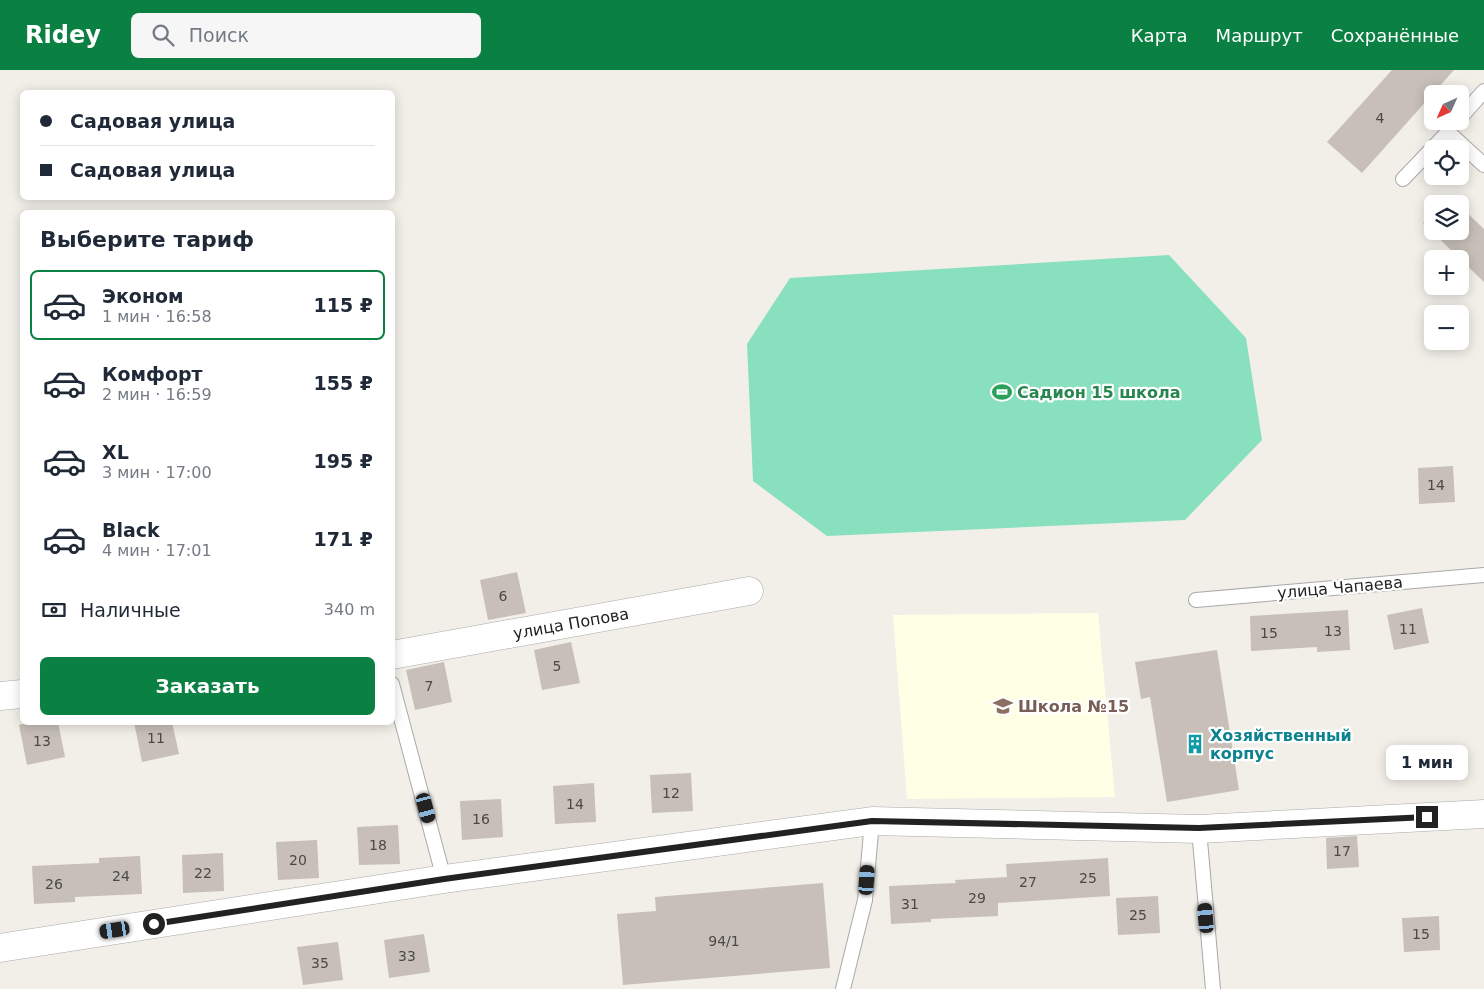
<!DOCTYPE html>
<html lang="ru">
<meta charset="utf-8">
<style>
:root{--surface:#fff;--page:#f6f6f7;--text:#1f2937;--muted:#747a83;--line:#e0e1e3;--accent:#0b8043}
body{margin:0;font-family:"DejaVu Sans",sans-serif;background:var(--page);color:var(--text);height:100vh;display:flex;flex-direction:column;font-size:19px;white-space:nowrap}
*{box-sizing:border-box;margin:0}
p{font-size:16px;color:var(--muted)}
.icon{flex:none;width:28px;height:28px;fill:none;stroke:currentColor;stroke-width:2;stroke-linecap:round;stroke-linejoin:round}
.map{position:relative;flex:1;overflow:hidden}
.side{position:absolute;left:20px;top:140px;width:375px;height:515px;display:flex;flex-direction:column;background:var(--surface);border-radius:8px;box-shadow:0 2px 12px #0003}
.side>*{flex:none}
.top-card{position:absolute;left:20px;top:20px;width:375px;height:110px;border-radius:8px;box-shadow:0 2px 12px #0003;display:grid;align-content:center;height:110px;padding:0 20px;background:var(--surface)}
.needle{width:32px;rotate:225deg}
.controls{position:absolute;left:1424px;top:15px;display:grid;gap:10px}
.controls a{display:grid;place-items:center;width:45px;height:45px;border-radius:8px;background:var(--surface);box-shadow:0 2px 12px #0003;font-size:25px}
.end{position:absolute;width:22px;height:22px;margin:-11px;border:6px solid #222;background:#fff;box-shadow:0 0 0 2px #fff}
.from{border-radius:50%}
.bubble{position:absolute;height:35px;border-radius:8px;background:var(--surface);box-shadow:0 2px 12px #0003;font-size:16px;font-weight:600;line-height:35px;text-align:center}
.car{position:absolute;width:15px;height:30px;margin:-15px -8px;border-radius:6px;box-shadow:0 0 4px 1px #0007;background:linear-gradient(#222 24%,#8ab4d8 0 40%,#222 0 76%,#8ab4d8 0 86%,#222 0)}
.top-card b{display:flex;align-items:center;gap:18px;height:48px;font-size:19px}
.top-card b+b{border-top:1px solid var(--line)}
.top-card i{width:12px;height:12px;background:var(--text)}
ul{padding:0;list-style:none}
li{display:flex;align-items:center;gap:15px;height:70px;margin:0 10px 8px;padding:0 10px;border:2px solid transparent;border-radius:8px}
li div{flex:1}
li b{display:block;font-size:19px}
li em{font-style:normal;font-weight:600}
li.on{border-color:var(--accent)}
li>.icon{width:45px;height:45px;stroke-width:1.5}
h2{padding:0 20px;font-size:22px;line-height:60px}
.pay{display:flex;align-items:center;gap:12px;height:55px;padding:0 20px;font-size:19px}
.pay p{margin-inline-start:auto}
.action{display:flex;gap:10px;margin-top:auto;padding:10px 20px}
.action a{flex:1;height:58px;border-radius:8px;background:var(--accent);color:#fff;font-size:20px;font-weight:600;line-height:58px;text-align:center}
header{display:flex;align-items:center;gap:30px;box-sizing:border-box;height:70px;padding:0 25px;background:var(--accent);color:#fff}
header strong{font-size:24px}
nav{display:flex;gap:28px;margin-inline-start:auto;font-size:18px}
.search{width:350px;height:45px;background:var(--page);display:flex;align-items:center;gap:12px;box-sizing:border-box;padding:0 18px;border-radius:8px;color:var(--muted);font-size:19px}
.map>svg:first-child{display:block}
.education{fill:#ffffe5}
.pitch{fill:#88e0be}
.building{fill:#c7bfb8}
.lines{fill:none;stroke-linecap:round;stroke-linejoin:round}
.service-casing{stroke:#a9a9a9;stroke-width:16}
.minor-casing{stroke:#a9a9a9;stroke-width:29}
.service{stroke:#fff;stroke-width:14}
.minor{stroke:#fff;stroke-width:28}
.route{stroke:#222;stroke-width:6}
.labels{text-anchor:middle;stroke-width:4.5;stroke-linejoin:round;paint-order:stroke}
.number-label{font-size:14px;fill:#4b4948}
.leisure-label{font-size:16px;font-weight:bold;fill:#27864d;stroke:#fff;text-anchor:start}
.street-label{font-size:16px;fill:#222;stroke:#fff}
.education-label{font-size:16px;font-weight:bold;fill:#785e54;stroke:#fff;text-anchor:start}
.culture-label{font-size:16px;font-weight:bold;fill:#0d838f;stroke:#fff;text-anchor:start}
</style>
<header>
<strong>Ridey</strong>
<div class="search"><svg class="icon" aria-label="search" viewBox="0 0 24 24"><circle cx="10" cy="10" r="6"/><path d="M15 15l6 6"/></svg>Поиск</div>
<nav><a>Карта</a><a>Маршрут</a><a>Сохранённые</a></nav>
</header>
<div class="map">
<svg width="1484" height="919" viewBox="0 0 1484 919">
<rect width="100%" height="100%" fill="#f2efe9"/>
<!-- education -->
<polygon class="education" points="1098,543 1115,727 907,729 893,545"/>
<!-- pitch -->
<polygon class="pitch" points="1169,185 1246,268 1262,370 1185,450 827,466 753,411 747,274 790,208"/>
<!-- building -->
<g class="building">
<polygon points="1392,0 1454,0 1362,103 1327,72"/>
<polygon points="1460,136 1484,159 1484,212 1423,153 1432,143 1432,161 1460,161"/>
<polygon points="1453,396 1455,432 1419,434 1418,398"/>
<polygon points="517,502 526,543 488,550 480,510"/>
<polygon points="1422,538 1429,573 1394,580 1387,545"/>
<polygon points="1348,540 1350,580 1317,582 1317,577 1251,581 1250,546"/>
<polygon points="571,572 580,613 542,620 534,580"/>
<polygon points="1217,580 1239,720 1167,732 1150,627 1141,629 1135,592"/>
<polygon points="444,592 452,632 415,640 406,600"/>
<polygon points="30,652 58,652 65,687 27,695 19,655"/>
<polygon points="134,652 172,652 179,684 142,692"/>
<polygon points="691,703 693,741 652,743 650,705"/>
<polygon points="594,713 596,752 555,754 553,716"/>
<polygon points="501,729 503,767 462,770 460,731"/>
<polygon points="398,755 400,794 359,795 357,757"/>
<polygon points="1357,766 1359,797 1327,799 1326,768"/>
<polygon points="317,770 319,808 278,810 276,772"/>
<polygon points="223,783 224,821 183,823 182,785"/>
<polygon points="140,786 142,824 75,827 75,832 34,834 32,796 99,793 99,788"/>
<polygon points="1108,788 1110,826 998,833 998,846 931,849 931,852 891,854 889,816 956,813 955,810 1007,807 1006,794"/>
<polygon points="823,813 830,898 623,915 617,844 656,841 655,827"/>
<polygon points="1158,826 1160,863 1118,865 1116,828"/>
<polygon points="1439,846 1440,880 1404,882 1402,848"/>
<polygon points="424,864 430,902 389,908 384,870"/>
<polygon points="338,872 343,910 303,915 297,877"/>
</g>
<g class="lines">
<defs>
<g id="service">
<polyline points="1460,48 1484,21"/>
<polyline points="1403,109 1448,62 1484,95"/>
<polyline points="1196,530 1484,505"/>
<polyline points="392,614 444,809"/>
<polyline points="1199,759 1213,919"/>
<polyline points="843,919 865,830 872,751"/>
</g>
<g id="minor">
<polyline points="392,585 749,521"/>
<polyline points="0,626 22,624"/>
<polyline points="0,878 444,809 872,751 1199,759 1484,744"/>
</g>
</defs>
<!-- service casing -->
<use href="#service" class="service-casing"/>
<!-- minor casing -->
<use href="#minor" class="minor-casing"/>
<!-- service -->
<use href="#service" class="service"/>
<!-- minor -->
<use href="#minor" class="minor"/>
</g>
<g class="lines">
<!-- route -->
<polyline class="route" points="154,854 444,809 872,751 1199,758 1427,747"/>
</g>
<!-- icons -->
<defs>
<symbol id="stadium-bare" viewBox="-9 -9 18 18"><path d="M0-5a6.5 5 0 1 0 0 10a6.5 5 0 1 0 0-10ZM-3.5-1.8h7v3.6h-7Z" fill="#2e9e5b" stroke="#fff" stroke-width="2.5" paint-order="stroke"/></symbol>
<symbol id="school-bare" viewBox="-9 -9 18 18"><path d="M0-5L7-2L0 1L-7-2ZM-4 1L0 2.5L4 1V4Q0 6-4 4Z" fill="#8d6e63" stroke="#fff" stroke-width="2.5" paint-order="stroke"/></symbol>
<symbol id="building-bare" viewBox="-9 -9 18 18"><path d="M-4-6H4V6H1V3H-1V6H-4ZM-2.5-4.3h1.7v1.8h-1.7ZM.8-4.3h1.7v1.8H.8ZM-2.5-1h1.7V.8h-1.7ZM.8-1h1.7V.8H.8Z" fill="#0f9aa8" stroke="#fff" stroke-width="2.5" paint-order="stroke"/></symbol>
</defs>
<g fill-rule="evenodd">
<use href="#stadium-bare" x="988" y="308" width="28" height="28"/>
<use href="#school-bare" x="989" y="622" width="28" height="28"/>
<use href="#building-bare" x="1181" y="660" width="28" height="28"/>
</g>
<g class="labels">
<!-- number labels -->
<g class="number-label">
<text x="1380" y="53">4</text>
<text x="1436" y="420">14</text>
<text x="503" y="531">6</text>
<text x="1408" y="564">11</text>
<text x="1333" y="566">13</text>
<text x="1269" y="568">15</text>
<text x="557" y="601">5</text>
<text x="429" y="621">7</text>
<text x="156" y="673">11</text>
<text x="42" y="676">13</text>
<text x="671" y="728">12</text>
<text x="575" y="739">14</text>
<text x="481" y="754">16</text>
<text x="378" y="780">18</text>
<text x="1342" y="786">17</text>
<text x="298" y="795">20</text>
<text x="203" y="808">22</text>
<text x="121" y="811">24</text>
<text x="1088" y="813">25</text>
<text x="1028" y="817">27</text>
<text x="54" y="819">26</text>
<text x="977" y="833">29</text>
<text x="910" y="839">31</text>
<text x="1138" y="850">25</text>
<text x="1421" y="869">15</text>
<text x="724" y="876">94/1</text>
<text x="407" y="891">33</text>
<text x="320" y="898">35</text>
</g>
<!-- leisure labels -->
<g class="leisure-label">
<text x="1017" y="328">Садион 15 школа</text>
</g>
<!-- street labels -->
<g class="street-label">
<text transform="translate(1340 517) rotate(-5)" y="6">улица Чапаева</text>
<text transform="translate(571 553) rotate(-10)" y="6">улица Попова</text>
</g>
<!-- education labels -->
<g class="education-label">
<text x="1018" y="642">Школа №15</text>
</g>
<!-- culture labels -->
<g class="culture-label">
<text x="1210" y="671">Хозяйственный<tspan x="1210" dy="18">корпус</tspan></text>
</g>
</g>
</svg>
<div class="controls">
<a><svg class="needle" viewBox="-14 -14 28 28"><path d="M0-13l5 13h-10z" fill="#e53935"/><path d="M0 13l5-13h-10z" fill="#747a83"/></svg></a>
<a><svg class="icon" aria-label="locate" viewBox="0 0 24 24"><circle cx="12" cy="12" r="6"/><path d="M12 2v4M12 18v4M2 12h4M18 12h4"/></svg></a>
<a><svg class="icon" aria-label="layers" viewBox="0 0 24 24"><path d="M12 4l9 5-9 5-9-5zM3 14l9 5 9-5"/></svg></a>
<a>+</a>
<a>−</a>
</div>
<i class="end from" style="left:154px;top:854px"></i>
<i class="end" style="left:1427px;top:747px"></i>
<div class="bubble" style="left:1386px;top:675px;width:82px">1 мин</div>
<i class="car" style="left:426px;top:738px;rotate:165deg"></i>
<i class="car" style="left:867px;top:810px;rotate:4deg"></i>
<i class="car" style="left:1206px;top:848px;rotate:355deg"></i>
<i class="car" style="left:115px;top:860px;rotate:261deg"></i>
<div class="top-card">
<b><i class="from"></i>Садовая улица</b>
<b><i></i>Садовая улица</b>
</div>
<section class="side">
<h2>Выберите тариф</h2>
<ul>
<li class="on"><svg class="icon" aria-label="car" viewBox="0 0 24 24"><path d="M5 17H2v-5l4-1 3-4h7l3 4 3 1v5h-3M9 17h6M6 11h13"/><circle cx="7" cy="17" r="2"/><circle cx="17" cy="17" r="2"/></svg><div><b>Эконом</b><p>1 мин · 16:58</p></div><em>115 ₽</em></li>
<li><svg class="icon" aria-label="car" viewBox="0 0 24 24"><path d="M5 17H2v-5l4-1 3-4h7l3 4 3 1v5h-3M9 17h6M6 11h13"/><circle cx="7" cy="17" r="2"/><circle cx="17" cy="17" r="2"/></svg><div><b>Комфорт</b><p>2 мин · 16:59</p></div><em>155 ₽</em></li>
<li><svg class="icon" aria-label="car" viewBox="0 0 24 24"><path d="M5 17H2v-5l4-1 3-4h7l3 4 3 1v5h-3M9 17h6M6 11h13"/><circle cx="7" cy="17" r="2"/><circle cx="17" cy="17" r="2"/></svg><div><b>XL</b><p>3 мин · 17:00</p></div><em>195 ₽</em></li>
<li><svg class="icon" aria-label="car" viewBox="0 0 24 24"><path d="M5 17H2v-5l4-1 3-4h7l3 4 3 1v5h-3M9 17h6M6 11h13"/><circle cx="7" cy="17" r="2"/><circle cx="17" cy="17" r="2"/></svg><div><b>Black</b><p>4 мин · 17:01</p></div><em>171 ₽</em></li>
</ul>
<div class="pay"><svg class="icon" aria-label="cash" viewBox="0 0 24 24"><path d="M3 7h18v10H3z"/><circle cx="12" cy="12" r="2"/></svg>Наличные<p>340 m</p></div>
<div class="action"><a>Заказать</a></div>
</section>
</div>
